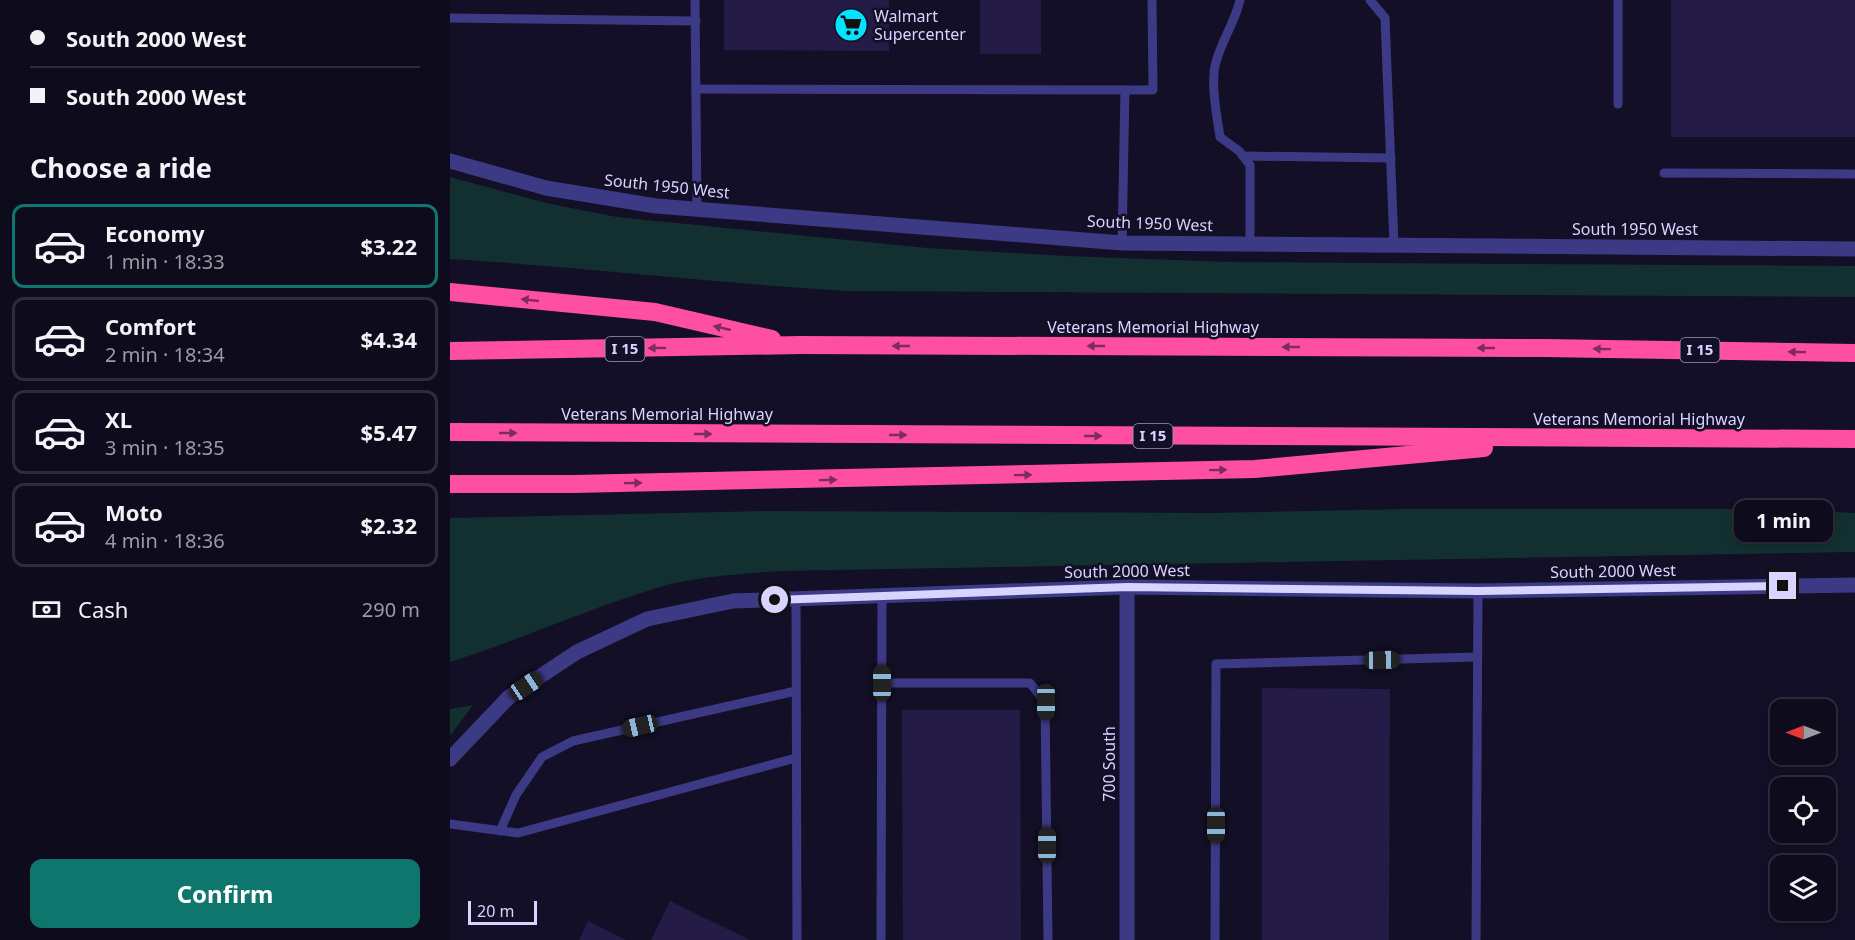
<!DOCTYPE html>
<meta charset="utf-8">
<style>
:root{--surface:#0e0b1c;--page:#1c1929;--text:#f1f3f6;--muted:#9b9ba3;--line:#2e2b3b;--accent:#0f766e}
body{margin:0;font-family:"Noto Sans",sans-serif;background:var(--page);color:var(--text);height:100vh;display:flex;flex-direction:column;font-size:22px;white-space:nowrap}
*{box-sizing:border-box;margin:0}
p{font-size:20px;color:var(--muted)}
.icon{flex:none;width:33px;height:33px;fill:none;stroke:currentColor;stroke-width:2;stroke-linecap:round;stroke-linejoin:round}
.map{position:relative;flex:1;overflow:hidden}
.side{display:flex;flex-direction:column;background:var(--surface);width:450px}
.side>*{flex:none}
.top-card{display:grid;align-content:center;height:132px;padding:0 30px;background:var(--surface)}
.needle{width:39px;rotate:270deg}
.buttons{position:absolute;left:1320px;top:699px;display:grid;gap:12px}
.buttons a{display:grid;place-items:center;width:66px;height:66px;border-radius:12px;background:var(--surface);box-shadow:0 3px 9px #0003,0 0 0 2px var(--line);font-size:30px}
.scale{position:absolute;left:18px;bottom:15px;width:69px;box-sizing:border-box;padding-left:6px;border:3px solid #d9d4ff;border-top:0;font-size:16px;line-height:21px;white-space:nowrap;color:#d9d4ff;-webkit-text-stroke:4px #130f26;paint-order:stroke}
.end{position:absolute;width:27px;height:27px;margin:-14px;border:8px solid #d9d4ff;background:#111;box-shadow:0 0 0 3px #111}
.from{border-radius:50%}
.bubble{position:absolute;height:42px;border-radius:12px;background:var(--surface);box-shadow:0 3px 9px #0003,0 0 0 2px var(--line);font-size:20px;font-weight:700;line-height:42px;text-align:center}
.car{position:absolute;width:18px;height:36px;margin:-18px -9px;border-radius:8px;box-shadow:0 0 4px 2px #0007;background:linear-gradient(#222 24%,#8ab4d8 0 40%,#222 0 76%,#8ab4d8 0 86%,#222 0)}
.top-card b{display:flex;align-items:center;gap:21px;height:57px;font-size:22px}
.top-card b+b{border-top:2px solid var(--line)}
.top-card i{width:15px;height:15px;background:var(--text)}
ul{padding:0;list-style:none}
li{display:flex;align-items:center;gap:18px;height:84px;margin:0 12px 9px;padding:0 18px;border:3px solid var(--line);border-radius:12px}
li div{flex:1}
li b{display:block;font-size:22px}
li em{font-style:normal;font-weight:700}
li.active{border-color:var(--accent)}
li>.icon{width:54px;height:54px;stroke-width:1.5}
h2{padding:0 30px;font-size:27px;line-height:72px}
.pay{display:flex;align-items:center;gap:15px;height:66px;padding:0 30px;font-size:22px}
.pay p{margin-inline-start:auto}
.action{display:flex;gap:12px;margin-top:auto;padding:12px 30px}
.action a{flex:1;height:69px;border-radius:12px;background:var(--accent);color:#fff;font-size:24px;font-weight:700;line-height:69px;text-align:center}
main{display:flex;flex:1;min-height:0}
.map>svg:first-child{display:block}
.green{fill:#12302f}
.building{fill:#241b47}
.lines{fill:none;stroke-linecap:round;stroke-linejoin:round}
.service{stroke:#3d3a85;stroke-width:9}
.minor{stroke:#3d3a85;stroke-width:15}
.tertiary{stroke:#3d3a85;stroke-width:15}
.motorway{stroke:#ff4fa3;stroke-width:18}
.oneway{fill:#7d2c5e}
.route{stroke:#d9d4ff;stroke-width:8}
.labels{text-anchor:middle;stroke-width:5;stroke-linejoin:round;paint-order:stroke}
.shield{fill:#130f26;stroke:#9e99be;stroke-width:1.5}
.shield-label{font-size:15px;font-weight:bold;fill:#d9d4ff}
.poi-label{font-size:16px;fill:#d9d4ff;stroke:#130f26;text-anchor:start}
.street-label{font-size:16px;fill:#d9d4ff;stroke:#130f26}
</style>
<main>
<section class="side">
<div class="top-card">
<b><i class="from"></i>South 2000 West</b>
<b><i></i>South 2000 West</b>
</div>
<h2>Choose a ride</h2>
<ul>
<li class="active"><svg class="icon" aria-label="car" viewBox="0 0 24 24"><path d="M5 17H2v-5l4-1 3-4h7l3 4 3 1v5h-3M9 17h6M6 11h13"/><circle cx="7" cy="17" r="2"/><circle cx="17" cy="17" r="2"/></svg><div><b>Economy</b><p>1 min · 18:33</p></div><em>$3.22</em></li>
<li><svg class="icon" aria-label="car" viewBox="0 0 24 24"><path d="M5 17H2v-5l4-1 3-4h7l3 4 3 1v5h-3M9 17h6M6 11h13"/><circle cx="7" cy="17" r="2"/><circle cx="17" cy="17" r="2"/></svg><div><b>Comfort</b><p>2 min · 18:34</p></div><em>$4.34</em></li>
<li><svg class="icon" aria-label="car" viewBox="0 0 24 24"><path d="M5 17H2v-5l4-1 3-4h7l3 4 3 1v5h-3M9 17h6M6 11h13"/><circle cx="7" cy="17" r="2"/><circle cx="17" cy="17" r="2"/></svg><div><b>XL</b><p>3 min · 18:35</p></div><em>$5.47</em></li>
<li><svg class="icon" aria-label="car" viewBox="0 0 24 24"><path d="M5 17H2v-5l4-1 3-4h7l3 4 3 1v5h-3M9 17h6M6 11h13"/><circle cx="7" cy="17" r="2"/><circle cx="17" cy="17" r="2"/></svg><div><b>Moto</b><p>4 min · 18:36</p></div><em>$2.32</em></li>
</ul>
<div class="pay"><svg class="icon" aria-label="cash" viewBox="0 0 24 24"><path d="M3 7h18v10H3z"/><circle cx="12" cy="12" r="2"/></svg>Cash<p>290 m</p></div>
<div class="action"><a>Confirm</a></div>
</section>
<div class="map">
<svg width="1405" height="940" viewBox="0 0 1405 940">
<rect width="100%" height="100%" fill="#130f26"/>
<!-- green -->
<g class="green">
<path d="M 0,177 L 96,203 L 167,217 L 477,248 L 616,256 L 779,262 L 1405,266 L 1405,297 L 397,291 C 265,283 133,267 0,259 Z"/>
<path d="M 957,509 L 1308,509 L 1405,513 L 1405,552 L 329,571 C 288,575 246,576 207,588 C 137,609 70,640 0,662 L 0,518 L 317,511 L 764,513 Z"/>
<polygon points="23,705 0,736 0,709"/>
</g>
<!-- building -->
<g class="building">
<polygon points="274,0 439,0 439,51 274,50"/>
<rect x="530" y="0" width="61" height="54"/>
<rect x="1221" y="0" width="184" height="137"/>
<polygon points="812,688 940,689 939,940 812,940"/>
<polygon points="452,710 570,710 571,940 453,940"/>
<polygon points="220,901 300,940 201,940"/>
<polygon points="138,921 176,940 129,940"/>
</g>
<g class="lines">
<!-- service -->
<g class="service">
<polyline points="245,0 247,209"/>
<path d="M 790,0 C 785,22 772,40 766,62 C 760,81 767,117 770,137 L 789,151 L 800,165 L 800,244"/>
<polyline points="920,0 935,18 944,245"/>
<polyline points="1168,0 1168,104"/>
<polyline points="0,18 246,21"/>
<polyline points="246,89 703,90 702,0"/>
<polyline points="793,156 941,158"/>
<polyline points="1214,173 1405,174"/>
<polyline points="672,243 675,90"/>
<polyline points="346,600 347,940"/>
<polyline points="432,683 580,683 595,702 598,940"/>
<polyline points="0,824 68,833 346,758"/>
<polyline points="50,831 66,795 92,757 123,741 346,691"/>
<polyline points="431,940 432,597"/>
<polyline points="765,940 766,664 1027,657"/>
<polyline points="1026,940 1028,591"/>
</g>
<!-- minor -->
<polyline class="minor" points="677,587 677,940"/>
<!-- tertiary -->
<g class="tertiary">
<polyline points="0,161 96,188 206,206 672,243 1405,249"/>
<polyline points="0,759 59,697 127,652 197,619 283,601 677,587 1028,591 1405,585"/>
</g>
<!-- motorway -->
<g class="motorway">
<polyline points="0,292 205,312 322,339"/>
<polyline points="0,351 350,345 1094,348 1405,353"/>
<polyline points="0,432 1405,439"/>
<polyline points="0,484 124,484 805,469 1034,448"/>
</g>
</g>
<!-- one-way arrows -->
<defs><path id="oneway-solid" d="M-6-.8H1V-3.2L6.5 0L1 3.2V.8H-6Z" transform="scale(1.5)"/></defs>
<g class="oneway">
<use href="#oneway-solid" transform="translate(80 300) rotate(-174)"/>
<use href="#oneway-solid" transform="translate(272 328) rotate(-167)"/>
<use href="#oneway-solid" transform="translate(451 346) rotate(-180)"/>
<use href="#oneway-solid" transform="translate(646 346) rotate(-180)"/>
<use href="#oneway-solid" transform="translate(841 347) rotate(-180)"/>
<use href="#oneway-solid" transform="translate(207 348) rotate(179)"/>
<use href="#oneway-solid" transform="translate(1036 348) rotate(-180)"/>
<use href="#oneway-solid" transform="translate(1152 349) rotate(-179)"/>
<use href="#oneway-solid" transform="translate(1347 352) rotate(-179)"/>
<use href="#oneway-solid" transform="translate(58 433)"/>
<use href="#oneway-solid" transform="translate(253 434)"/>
<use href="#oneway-solid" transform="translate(448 435)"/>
<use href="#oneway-solid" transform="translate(643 436)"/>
<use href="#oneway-solid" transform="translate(768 470) rotate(-1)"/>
<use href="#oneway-solid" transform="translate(573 475) rotate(-1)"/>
<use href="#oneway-solid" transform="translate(378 480) rotate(-1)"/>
<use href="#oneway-solid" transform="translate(183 483) rotate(-1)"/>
</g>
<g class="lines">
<!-- route -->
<polyline class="route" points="325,600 677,587 1028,591 1333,586"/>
</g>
<!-- icons -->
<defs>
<symbol id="supermarket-disc" viewBox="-11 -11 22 22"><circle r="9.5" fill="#00e5ff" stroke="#130f26"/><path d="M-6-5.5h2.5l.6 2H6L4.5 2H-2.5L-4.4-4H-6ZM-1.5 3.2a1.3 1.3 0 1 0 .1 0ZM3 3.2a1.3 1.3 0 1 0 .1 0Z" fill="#111"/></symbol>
</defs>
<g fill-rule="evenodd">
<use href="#supermarket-disc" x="382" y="6" width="38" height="38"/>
</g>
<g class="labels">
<!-- shield labels -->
<g class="shield">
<rect x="155.5" y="337" width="39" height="24" rx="4.5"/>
<rect x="1230.5" y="338" width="39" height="24" rx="4.5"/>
<rect x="683.5" y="424" width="39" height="24" rx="4.5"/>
</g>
<g class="shield-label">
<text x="175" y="354">I 15</text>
<text x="1250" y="355">I 15</text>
<text x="703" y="441">I 15</text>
</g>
<!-- poi labels -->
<g class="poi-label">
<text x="424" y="22">Walmart<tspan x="424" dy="18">Supercenter</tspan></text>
</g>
<!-- street labels -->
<g class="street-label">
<text transform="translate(217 186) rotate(6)" y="6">South 1950 West</text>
<text transform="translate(700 223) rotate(2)" y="6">South 1950 West</text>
<text x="1185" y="235">South 1950 West</text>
<text x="703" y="333">Veterans Memorial Highway</text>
<text x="217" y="420">Veterans Memorial Highway</text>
<text x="1189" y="425">Veterans Memorial Highway</text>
<text transform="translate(677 571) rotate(-1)" y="6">South 2000 West</text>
<text transform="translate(1163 571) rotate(-1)" y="6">South 2000 West</text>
<text transform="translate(659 764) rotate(-90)" y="6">700 South</text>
</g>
</g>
</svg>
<div class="buttons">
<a><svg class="needle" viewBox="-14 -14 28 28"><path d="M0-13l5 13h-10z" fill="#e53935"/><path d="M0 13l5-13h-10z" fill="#9b9ba3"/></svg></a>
<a><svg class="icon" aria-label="locate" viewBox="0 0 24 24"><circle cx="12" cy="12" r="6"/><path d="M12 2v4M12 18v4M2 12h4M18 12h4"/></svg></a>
<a><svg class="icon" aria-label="layers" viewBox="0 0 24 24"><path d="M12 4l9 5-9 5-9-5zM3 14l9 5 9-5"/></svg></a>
</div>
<div class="scale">20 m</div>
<i class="end from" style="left:325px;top:600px"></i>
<i class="end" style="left:1333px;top:586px"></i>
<div class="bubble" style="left:1284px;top:500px;width:99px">1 min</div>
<i class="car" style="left:932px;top:660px;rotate:89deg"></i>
<i class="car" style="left:432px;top:683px;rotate:0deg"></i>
<i class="car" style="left:76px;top:686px;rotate:56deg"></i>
<i class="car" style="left:596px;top:702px;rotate:180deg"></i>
<i class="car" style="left:190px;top:726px;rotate:257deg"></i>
<i class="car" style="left:766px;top:825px;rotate:180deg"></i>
<i class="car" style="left:597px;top:845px;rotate:0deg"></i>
</div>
</main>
